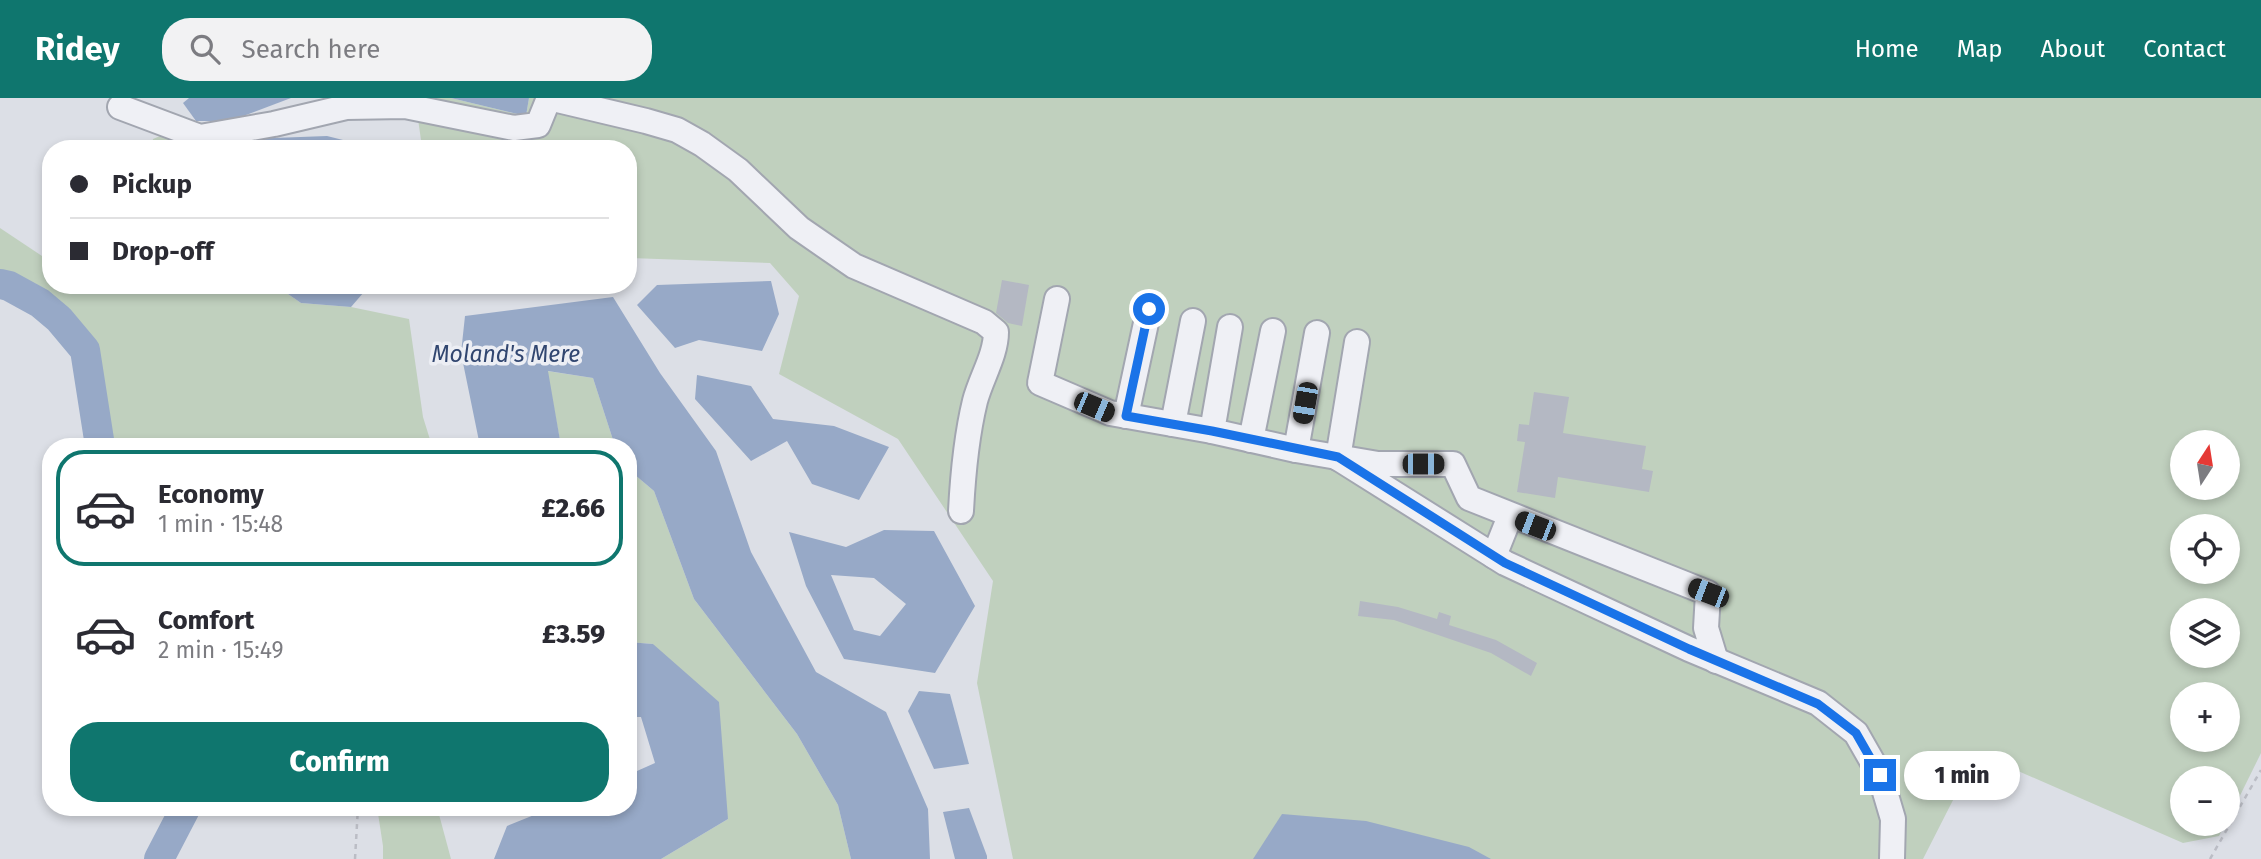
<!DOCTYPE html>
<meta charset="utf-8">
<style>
:root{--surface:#fff;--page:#f2f2f3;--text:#2b2b33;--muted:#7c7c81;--line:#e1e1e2;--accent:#0f766e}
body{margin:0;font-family:"Fira Sans",sans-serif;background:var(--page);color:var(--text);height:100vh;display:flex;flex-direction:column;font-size:26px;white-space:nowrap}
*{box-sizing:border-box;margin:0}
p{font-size:23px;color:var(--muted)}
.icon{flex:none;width:38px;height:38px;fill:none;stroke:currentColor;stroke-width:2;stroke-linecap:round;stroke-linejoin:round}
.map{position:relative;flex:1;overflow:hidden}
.details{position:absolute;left:42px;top:340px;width:595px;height:378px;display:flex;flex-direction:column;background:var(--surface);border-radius:28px;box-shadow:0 4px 10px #0003}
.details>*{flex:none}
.banner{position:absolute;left:42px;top:42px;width:595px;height:154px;border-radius:28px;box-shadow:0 4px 10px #0003;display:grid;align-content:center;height:154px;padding:0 28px;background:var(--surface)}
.needle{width:46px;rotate:12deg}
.buttons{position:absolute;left:2170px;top:332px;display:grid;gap:14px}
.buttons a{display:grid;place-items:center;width:70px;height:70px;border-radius:50%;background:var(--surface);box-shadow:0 4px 10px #0003;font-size:35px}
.end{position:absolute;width:32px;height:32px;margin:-16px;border:9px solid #1a73e8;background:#fff;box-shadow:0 0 0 4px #fff}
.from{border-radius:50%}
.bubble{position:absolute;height:49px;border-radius:24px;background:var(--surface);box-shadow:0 4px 10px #0003;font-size:23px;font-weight:800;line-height:49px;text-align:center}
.car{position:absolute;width:21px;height:42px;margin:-21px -10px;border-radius:9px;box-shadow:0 0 5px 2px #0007;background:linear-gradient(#222 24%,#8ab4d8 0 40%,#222 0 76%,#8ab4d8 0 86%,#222 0)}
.banner b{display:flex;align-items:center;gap:24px;height:66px;font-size:26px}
.banner b+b{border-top:2px solid var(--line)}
.banner i{width:18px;height:18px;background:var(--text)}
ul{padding:12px 0 0;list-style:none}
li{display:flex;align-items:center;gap:21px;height:116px;margin:0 14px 10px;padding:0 14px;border:4px solid transparent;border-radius:28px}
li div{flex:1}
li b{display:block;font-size:26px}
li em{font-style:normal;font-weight:800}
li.active{border-color:var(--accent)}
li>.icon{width:63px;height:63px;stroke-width:1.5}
.button{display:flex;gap:14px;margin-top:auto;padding:14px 28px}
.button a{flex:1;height:80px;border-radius:28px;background:var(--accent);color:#fff;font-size:28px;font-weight:800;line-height:80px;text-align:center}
header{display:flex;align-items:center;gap:42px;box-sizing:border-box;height:98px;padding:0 35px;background:var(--accent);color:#fff}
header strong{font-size:33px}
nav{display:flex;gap:38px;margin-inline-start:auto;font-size:24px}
.search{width:490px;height:63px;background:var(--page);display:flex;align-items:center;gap:18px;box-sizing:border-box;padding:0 24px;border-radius:28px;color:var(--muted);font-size:26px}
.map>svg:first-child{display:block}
.green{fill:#c0d0be;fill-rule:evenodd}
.water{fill:#97a9c7;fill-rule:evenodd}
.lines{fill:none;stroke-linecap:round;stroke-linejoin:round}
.river{stroke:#97a9c7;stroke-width:30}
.building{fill:#b4b8c3}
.minor-casing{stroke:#a2a6b0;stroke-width:28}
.path{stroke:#bbbdc5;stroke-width:2.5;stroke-dasharray:5 5;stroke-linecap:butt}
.minor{stroke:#eff0f5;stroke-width:24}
.route{stroke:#1a73e8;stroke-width:9}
.labels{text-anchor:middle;stroke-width:7;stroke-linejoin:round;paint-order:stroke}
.water-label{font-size:23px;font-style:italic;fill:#314670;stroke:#eceef4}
</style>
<header>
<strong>Ridey</strong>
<div class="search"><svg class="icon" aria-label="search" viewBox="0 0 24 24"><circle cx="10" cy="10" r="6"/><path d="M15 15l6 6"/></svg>Search here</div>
<nav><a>Home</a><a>Map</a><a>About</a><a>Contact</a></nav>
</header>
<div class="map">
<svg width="2261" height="761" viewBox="0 0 2261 761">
<rect width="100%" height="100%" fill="#dcdfe6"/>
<!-- green -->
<g class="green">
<path d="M 415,0 L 451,0 L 526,18 L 529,0 L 2261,0 L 2261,655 L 2228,722 L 2228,681 L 2182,681 L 2182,726 L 2225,726 L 2219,738 L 2183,745 L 1977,655 L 1923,761 L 1013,761 L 977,585 L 993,483 L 898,341 L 779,276 L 799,198 L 770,165 L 630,160 L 628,51 L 426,51 L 422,49 ZM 2182,345 L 2228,345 L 2228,390 L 2182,390 ZM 2182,429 L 2228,429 L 2228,474 L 2182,474 ZM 2182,513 L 2228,513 L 2228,558 L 2182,558 ZM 2182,597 L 2228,597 L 2228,642 L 2182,642 Z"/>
<polygon points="196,23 247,41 234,51 152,51 153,41"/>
<polygon points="0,130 51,164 51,187 84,187 91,192 96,187 275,187 301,205 351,209 409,221 423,319 432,348 100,348 85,252 59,221 40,205 9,188 0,186"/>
<polygon points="547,273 593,280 615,348 561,348"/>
<polygon points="628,371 654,393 694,501 797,636 838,707 851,761 661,761 728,721 653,546 628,544"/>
<polygon points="377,709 437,709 451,761 383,761 383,748"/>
</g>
<!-- water -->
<g class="water">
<polygon points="189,0 291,0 230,23 196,23 183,5"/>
<polygon points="451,0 529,0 526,18"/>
<polygon points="327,38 363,47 365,51 234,51 247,41"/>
<polygon points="771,183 779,216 762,253 699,242 675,250 637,207 657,187"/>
<polygon points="275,187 370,187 351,209 301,205"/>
<polygon points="613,199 660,275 716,353 751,454 816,574 886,614 928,711 930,761 851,761 838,707 797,636 694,501 654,393 628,371 628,348 615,348 593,280 548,273 561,348 480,348 461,255 465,218"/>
<polygon points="697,277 751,288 773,321 834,328 889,349 859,402 812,386 787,343 751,363 695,301"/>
<path d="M 884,432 L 934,433 L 975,508 L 935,575 L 844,561 L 806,488 L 789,434 L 846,449 ZM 831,477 L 874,480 L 906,506 L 880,538 L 854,532 Z"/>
<polygon points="628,544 653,546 719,604 728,721 661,761 494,761 507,728 554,709 628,709 628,677 655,665 641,619 628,619"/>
<polygon points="919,593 950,596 969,666 934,671 908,613"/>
<polygon points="969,710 987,758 987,761 955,761 943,714"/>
<polygon points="1282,716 1366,723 1469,749 1491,761 1253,761"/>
</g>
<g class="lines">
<!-- river -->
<g class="river">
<polyline points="0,186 9,188 40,205 59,221 85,252 100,348"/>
<polyline points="159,761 186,709"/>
</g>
</g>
<!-- building -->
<g class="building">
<polygon points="1002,182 1029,187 1022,228 1008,225 996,215"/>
<polygon points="1534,294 1569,299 1563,335 1646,348 1642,371 1653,373 1649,394 1558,379 1555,400 1517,394 1525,344 1517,343 1519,326 1529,327"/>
<polygon points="1360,503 1398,509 1437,521 1439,514 1451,518 1449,527 1496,542 1537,565 1531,578 1491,555 1394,522 1358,518"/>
</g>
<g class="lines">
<defs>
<g id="minor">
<path d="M 549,0 L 646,23 L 677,32 L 702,46 L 738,72 L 799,130 L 854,168 L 984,224 L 996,234 C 996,257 981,280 975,303 C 966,340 963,374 961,413"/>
<polyline points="120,9 200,39 274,26 346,9 405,8 514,30 538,27 549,0"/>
<polyline points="1057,201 1040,285 1110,315 1212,333"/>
<polyline points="1230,229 1212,333 1296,352 1378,366 1453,366 1469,400 1708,495 1706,530 1716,563"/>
<polyline points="1126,318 1149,211"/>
<polyline points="1173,326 1193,223"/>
<polyline points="1251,342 1273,233"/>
<polyline points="1296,352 1317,235"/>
<polyline points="1338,360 1505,465 1689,551 1818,605 1856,635 1880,677 1893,721 1892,761"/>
<polyline points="1338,360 1357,244"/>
<polyline points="1494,458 1510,418"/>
</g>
</defs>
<!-- minor casing -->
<use href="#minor" class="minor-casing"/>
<!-- path -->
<g class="path">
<polyline points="355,761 358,709"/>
<polyline points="2210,761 2261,672"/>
</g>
<!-- minor -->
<use href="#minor" class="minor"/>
</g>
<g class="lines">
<!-- route -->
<polyline class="route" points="1149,211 1126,318 1212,333 1338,359 1505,465 1689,551 1818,606 1856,635 1880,677"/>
</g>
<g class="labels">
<!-- water labels -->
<g class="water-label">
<text x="506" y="264">Moland's Mere</text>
</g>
</g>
</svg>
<div class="buttons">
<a><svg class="needle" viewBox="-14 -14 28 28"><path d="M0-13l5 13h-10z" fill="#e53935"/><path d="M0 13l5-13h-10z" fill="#7c7c81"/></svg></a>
<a><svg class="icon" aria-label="locate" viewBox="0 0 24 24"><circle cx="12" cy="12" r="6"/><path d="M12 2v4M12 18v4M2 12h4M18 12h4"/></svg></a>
<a><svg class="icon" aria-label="layers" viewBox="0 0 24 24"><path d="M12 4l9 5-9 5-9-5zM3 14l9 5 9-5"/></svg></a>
<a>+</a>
<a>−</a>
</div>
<i class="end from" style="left:1149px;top:211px"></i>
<i class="end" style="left:1880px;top:677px"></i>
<div class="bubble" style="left:1904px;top:653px;width:116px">1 min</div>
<i class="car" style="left:1305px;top:305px;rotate:190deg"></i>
<i class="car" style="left:1094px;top:309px;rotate:113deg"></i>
<i class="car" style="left:1423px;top:366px;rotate:90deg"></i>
<i class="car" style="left:1535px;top:428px;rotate:291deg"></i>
<i class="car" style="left:1708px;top:495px;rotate:291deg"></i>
<div class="banner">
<b><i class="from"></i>Pickup</b>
<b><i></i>Drop-off</b>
</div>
<section class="details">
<ul>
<li class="active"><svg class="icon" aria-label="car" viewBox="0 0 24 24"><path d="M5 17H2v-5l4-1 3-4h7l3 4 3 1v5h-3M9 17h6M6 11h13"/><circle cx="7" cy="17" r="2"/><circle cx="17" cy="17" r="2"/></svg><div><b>Economy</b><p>1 min · 15:48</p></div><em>£2.66</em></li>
<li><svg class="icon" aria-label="car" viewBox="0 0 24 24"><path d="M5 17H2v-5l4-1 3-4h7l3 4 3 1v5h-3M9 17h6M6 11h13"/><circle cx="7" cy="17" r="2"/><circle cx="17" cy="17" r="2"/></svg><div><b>Comfort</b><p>2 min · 15:49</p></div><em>£3.59</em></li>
</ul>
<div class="button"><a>Confirm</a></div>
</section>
</div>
